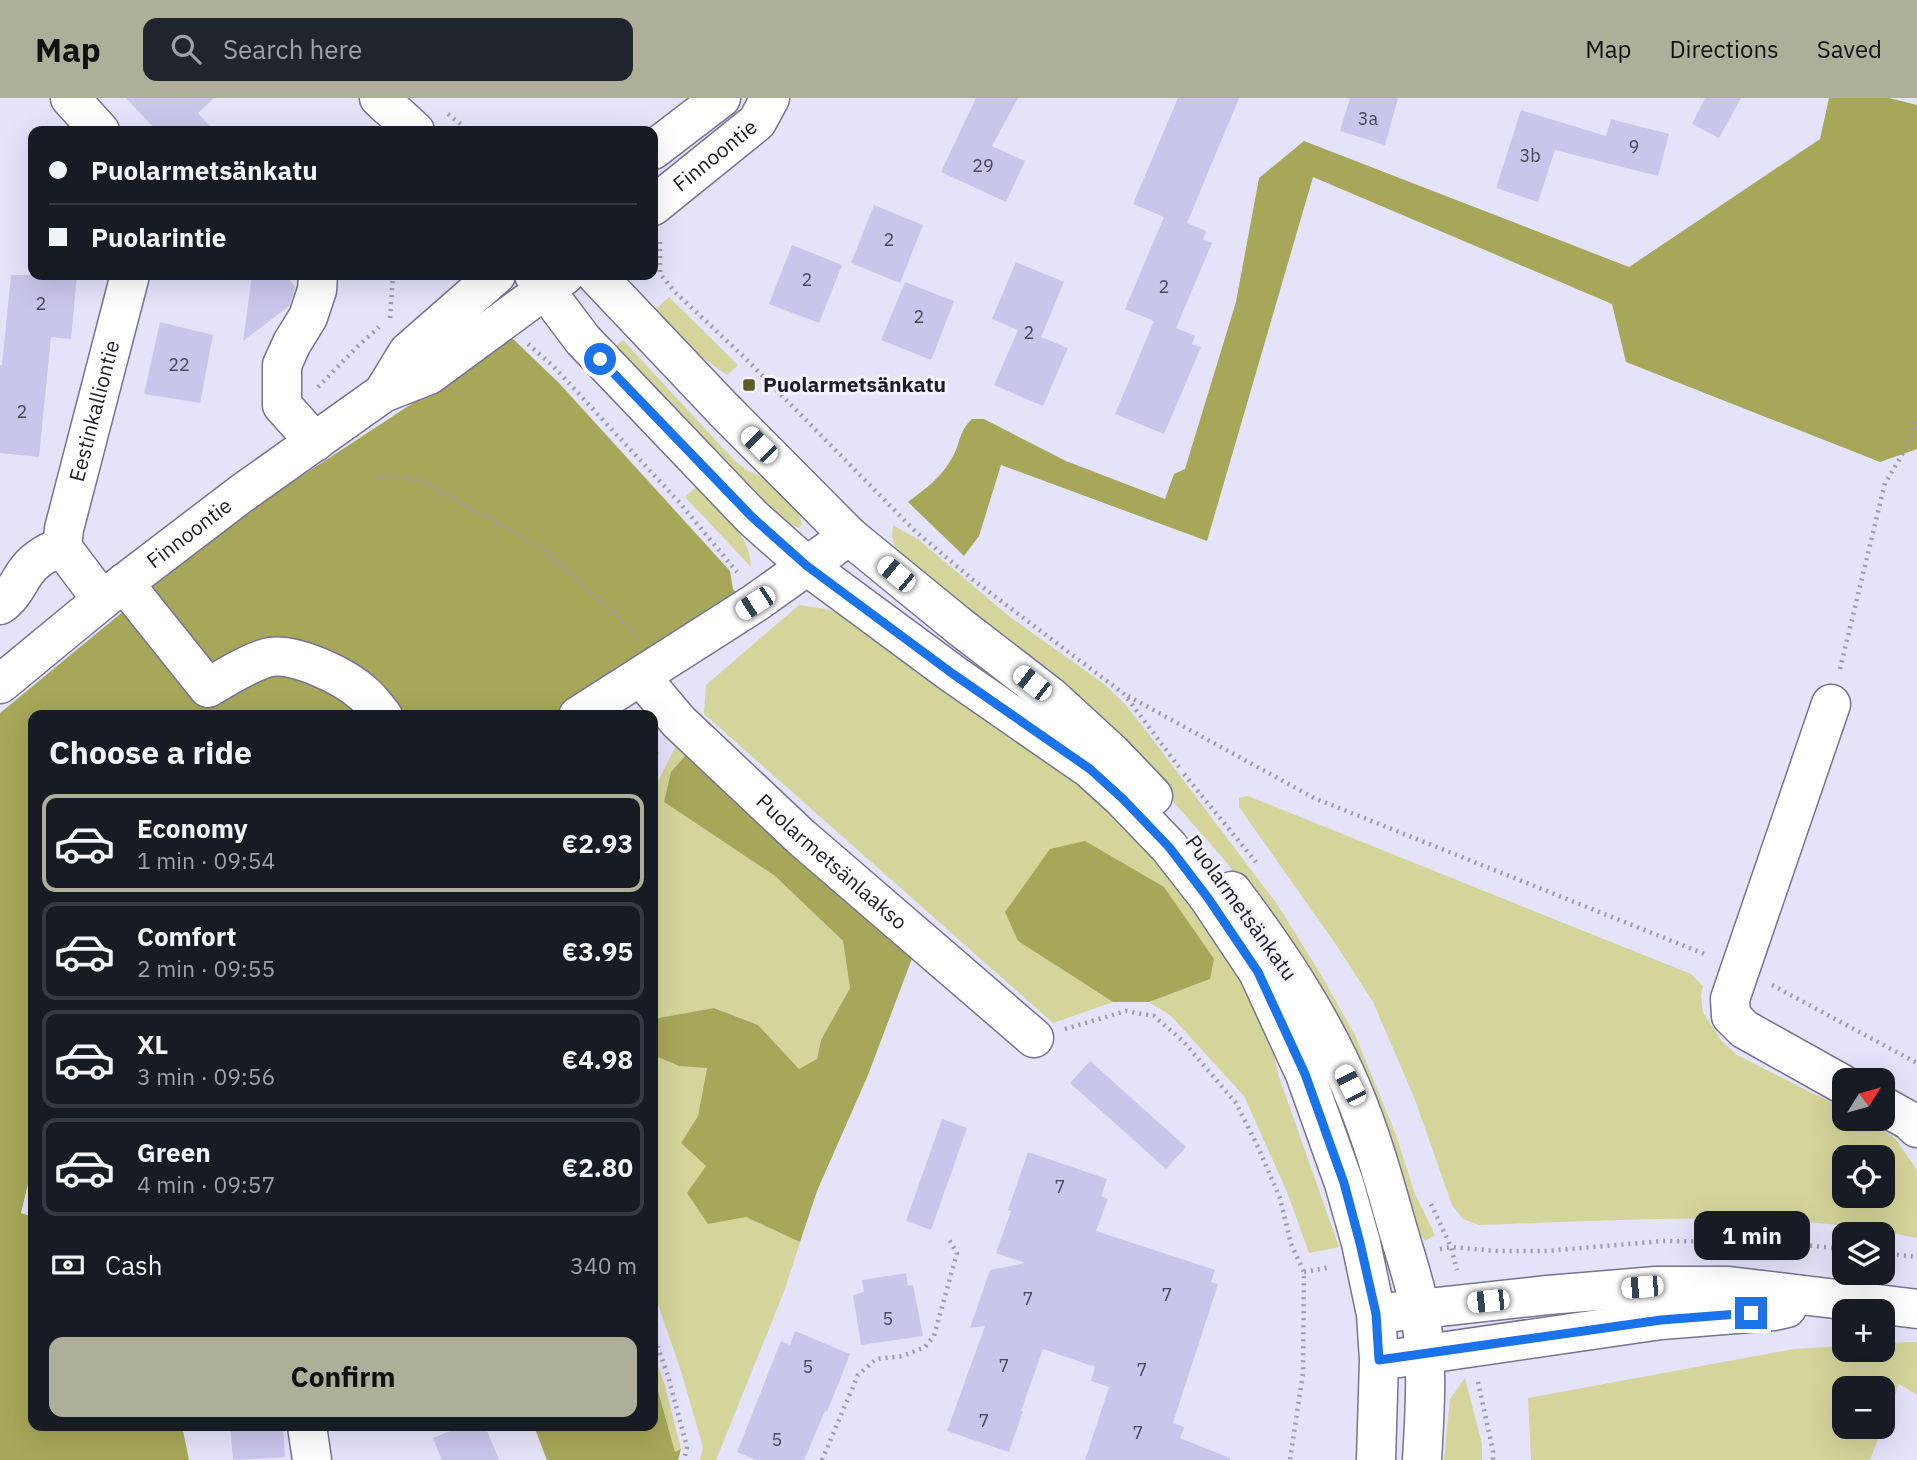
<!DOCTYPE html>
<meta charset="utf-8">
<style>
:root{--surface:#171b24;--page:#20242c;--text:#f1f3f6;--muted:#9ea1a6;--line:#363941;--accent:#adaf99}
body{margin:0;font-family:"IBM Plex Sans",sans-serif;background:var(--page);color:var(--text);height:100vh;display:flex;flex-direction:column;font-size:26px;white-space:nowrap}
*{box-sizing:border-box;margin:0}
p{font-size:23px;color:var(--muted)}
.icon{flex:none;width:38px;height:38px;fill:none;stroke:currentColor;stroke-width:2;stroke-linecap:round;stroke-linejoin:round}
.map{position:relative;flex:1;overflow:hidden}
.sheet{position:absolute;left:28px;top:612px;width:630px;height:721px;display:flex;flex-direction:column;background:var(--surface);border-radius:14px;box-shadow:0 7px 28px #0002}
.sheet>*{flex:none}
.hud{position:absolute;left:28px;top:28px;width:630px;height:154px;border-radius:14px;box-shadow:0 7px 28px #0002;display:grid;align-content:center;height:154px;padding:0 21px;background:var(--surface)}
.needle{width:46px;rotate:53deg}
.fabs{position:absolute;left:1832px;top:970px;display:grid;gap:14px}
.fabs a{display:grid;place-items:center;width:63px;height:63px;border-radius:14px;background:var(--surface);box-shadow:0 7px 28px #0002;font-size:35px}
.end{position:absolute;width:32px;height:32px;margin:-16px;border:9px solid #1a73e8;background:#fff;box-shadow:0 0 0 4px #fff}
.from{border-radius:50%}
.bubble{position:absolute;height:49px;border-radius:14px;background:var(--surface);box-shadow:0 7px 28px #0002;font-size:23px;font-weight:800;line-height:49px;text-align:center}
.car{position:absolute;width:21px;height:42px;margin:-21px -10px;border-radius:9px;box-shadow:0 0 5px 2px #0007;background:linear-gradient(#fff 24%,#345 0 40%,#fff 0 76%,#345 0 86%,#fff 0)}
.hud b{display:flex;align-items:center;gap:24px;height:66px;font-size:26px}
.hud b+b{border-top:2px solid var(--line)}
.hud i{width:18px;height:18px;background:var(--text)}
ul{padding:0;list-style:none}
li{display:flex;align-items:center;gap:21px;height:98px;margin:0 14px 10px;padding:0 7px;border:4px solid var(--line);border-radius:14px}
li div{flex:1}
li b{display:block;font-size:26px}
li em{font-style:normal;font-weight:800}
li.on{border-color:var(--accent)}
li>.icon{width:63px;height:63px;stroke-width:1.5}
h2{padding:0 21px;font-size:32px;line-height:84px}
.pay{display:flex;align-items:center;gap:18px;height:77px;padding:0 21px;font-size:26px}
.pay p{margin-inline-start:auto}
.primary-button{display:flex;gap:14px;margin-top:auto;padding:14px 21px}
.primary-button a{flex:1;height:80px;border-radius:14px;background:var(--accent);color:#111;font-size:28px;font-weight:800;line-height:80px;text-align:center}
header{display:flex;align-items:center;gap:42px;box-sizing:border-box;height:98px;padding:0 35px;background:var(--accent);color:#111}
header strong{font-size:33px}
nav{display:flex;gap:38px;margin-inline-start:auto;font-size:24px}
.search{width:490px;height:63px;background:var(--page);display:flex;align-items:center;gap:18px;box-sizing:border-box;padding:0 24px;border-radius:14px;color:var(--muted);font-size:26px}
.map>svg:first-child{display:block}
.green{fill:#d4d59a;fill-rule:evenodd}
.forest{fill:#a7a759}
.building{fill:#c9c6eb}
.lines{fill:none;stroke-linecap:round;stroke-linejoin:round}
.minor-casing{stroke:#767394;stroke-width:41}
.major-casing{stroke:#767394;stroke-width:41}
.path{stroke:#9c9aae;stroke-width:4.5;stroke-dasharray:2 5;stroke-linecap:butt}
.minor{stroke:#fff;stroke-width:38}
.major{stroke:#fff;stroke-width:38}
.route{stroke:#1a73e8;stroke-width:9}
.poi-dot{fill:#5a5b27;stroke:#f3f2fa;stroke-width:2.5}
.labels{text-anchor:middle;stroke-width:6;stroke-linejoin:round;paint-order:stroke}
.number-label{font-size:18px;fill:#49465a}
.street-label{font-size:21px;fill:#1e1c2a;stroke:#f3f2fa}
.poi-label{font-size:21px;font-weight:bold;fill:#1e1c2a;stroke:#f3f2fa;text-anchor:start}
</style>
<header>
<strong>Map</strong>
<div class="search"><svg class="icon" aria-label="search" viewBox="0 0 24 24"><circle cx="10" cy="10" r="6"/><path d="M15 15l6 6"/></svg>Search here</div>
<nav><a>Map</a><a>Directions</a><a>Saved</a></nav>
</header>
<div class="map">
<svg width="1917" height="1362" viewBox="0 0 1917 1362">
<rect width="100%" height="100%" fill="#e5e3fa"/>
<!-- green -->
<g class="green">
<polygon points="669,199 738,267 727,277 676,241 650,216"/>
<polygon points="623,242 733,361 746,372 773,384 795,405 802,426 799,430 781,422 614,249"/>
<path d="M 697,388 C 719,412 750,434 751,469 L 685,399 Z"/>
<polygon points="893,427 919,442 1010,519 1104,586 1124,605 1144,630 1277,806 1320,875 1356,939 1396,1037 1415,1096 1435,1137 1425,1143 1415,1128 1273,825 1222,759 1125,649 896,453 892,439"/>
<polygon points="799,507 826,511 859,523 1029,639 1145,739 1262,907 1279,979 1339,1149 1309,1155 1287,1094 1244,998 1171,918 1149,904 1210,881 1018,843 1113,904 1053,925 704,616 706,587"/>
<polygon points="680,640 692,650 664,704 775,778 843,843 850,890 821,942 817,961 799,972 758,927 715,910 653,921 653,705 658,683"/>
<path d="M 1248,698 L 1691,876 L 1703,888 L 1701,897 L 1703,914 L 1721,942 L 1737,957 L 1844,1011 L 1844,1020 L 1864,1020 L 1895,1040 L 1917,1072 L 1917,1140 C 1900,1137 1882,1132 1864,1130 C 1737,1113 1607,1123 1479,1127 L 1463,1121 L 1452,1107 L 1414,999 L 1373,904 L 1337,848 L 1239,709 L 1239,700 ZM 1844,1059 L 1883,1059 L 1883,1097 L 1844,1097 Z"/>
<polygon points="653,957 679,968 707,969 698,1018 681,1045 706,1068 746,1119 800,1144 785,1191 716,1362 700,1362 703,1349 680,1270 653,1192"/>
<polygon points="1917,1244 1917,1297 1899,1286 1883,1328 1883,1290 1844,1290 1844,1328 1883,1328 1870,1362 1531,1362 1528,1300 1794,1251 1844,1248 1844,1251 1883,1251 1883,1245"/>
<polygon points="653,1253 665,1288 681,1351 675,1355 657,1289 653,1279"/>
<polygon points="1465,1280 1482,1346 1482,1362 1444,1362 1450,1301"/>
</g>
<!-- forest -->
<g class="forest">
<path d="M 1829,0 L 1889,0 L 1917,7 L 1917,351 L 1880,364 L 1626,264 L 1612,206 L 1313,79 L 1207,443 L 1001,367 L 979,438 L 964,458 L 908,404 C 926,390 940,381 952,360 C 961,345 958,334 972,321 L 984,321 L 1066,363 L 1165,401 L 1174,376 L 1185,371 L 1236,204 L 1259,80 L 1304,43 L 1629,169 L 1820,41 Z"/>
<polygon points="512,240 559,285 730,473 733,491 741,500 553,618 33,618 33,1065 21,1115 33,1119 33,1328 182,1328 189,1362 0,1362 0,615 233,423"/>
<polygon points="692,650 916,850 868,977 817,1093 800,1144 746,1119 708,1126 687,1095 706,1068 681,1045 698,1018 707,970 679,968 653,957 653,921 714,910 758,927 799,971 817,961 821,942 850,890 843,843 775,778 664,704 671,674"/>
<polygon points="1085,743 1164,789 1214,861 1210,881 1149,904 1113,904 1018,843 1005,814 1050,751"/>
<polygon points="653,1279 657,1289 675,1354 681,1351 678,1362 547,1362 534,1328 653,1328"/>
</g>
<!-- building -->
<g class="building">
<polygon points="126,0 214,0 198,15 214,33 157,33"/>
<polygon points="976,0 1018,0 992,48 1025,63 1006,104 941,74"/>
<polygon points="1178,0 1239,0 1187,125 1206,133 1203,142 1212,145 1176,230 1195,238 1192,246 1201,249 1164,336 1115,316 1154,223 1125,211 1164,119 1133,106"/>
<polygon points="1350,0 1398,0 1385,47 1340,33"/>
<polygon points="1705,0 1741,0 1719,40 1692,26"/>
<polygon points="1521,12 1606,38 1611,21 1669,36 1658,78 1555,52 1538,104 1496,90"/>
<polygon points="874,107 923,127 900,185 851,165"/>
<polygon points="792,147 842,167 819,225 769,206"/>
<polygon points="1016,164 1064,184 1041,239 1068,250 1043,308 994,287 1018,232 992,221"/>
<polygon points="11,177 77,177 71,241 51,239 39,359 0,355 0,267 2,267"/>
<polygon points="252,177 286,177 295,189 289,208 243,243"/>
<polygon points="905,184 954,203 931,262 881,242"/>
<polygon points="160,224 213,237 200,305 144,296"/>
<polygon points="1090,963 1186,1049 1166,1071 1070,985"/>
<polygon points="942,1021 967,1030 931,1132 906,1123"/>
<polygon points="1028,1054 1107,1081 1101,1098 1108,1101 1096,1133 1215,1172 1211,1184 1218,1186 1173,1325 1184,1329 1180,1340 1230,1360 1230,1362 1085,1362 1109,1289 1091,1283 1095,1269 1043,1251 1021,1313 1023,1313 1009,1354 947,1333 985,1228 970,1230 990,1172 1025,1165 996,1155 1011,1113 1008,1112"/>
<polygon points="906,1175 908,1188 913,1187 923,1238 861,1247 853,1197 864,1194 862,1182"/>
<polygon points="795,1233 850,1256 827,1314 825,1313 804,1362 756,1362 737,1354 781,1243 790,1247"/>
<polygon points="230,1328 283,1328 285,1359 233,1362"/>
<polygon points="462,1328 485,1328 499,1362 442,1362 433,1340"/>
</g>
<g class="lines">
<defs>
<g id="minor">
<polyline points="70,0 100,33"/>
<polyline points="379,0 415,33"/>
<polyline points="383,295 408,254 496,177"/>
<polyline points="315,344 282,307 282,267 292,245 308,219 317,192 318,177"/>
<path id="s1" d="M 62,449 L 64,431 L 130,177"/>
<path d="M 124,485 L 208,590 C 226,579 245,567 266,560 C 292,552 346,579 365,597 C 372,603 377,611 383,618"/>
<path d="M 0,507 C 12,499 17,487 25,475 C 34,462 47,454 62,449 L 102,502"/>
<path id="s2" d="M 641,579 L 679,624 L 801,739 L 1034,940"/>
<path id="s3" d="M 0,586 L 102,502 L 241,396 L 383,295 L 429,277 L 565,177"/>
<polyline points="1831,606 1730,901 1731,918 1744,931 1844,987"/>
<polyline points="578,618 755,505 849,438"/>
<polyline points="1883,1008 1910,1023 1917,1030"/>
<polyline points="307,1328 312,1362"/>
</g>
<g id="major">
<polyline points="653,52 721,0"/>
<path id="s4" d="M 653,108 L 757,24 L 770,0"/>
<polyline points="534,177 583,242 752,419 807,468 953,576 1090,671 1123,701 1169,749 1208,799 1258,874 1305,976 1344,1085 1361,1145 1376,1216 1379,1262 1376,1362"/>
<polyline points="596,177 723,311 849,438 959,528 1051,599 1112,655 1153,698"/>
<path d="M 1232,793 C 1278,854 1321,918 1351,989 C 1370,1033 1383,1079 1396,1125 C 1404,1154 1415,1184 1420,1213 C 1428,1263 1425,1312 1422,1362"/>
<polyline points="1393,1214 1548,1197 1656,1188 1729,1188 1917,1211"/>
<polyline points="1399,1260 1661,1222 1774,1213 1787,1210"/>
</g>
</defs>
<!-- minor casing -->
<use href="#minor" class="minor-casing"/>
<!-- major casing -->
<use href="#major" class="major-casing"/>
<!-- path -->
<g class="path">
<polyline points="448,16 469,33"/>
<polyline points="660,144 660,176 675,194 745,260 915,433 972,481 1124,596 1179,669"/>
<polyline points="390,220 393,177"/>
<polyline points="528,246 554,269 679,404 737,474"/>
<polyline points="318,289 358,248 379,229"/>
<polyline points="373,378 402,379 428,386 542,450 639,539"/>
<polyline points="1840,571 1885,385 1902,357 1917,321"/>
<polyline points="1128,598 1314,700 1707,857"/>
<polyline points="653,662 658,650"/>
<polyline points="1184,676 1256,764"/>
<polyline points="1772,887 1917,965"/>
<polyline points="1065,931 1126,913 1154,918 1183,943 1236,1005 1258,1049 1280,1100 1291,1146 1304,1174 1303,1275 1290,1362"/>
<polyline points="1431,1106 1451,1149 1457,1172"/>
<polyline points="1440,1151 1451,1149 1497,1153 1547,1153 1663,1143 1774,1144 1844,1151"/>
<polyline points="1883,1155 1917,1159"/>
<polyline points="1304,1174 1331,1169"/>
<polyline points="653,1235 668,1278 687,1349 684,1362"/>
<polyline points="1478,1284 1493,1353 1493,1362"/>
<polyline points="822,1362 858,1277 876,1261 903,1258 925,1249 934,1238 957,1155 948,1140"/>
</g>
<!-- minor -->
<use href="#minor" class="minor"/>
<!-- major -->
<use href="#major" class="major"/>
</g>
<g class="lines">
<!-- route -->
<polyline class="route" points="600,261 752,419 807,468 953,576 1090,671 1123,701 1169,749 1208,800 1258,874 1305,976 1344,1085 1360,1145 1376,1216 1379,1262 1661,1222 1751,1215"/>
</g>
<!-- markers -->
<rect class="poi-dot" x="742" y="280" width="14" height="14" rx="3.5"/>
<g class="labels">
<!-- number labels -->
<g class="number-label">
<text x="1368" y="27">3a</text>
<text x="1634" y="55">9</text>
<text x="1530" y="64">3b</text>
<text x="983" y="74">29</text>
<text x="889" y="148">2</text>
<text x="807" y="188">2</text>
<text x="1164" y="195">2</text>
<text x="41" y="212">2</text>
<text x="919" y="225">2</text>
<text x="1029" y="241">2</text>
<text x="179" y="273">22</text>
<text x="22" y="320">2</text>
<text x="1060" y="1095">7</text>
<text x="1167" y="1203">7</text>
<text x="1028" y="1207">7</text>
<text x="888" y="1227">5</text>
<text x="1004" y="1274">7</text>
<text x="808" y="1275">5</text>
<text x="1142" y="1278">7</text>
<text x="984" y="1329">7</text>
<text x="1138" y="1341">7</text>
<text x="777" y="1348">5</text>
</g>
<!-- street labels -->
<g class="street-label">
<text dy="7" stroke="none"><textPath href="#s4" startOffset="80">Finnoontie</textPath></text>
<text dy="7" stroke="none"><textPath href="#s1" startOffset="140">Eestinkalliontie</textPath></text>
<text dy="7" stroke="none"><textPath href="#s3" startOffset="242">Finnoontie</textPath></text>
<text dy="7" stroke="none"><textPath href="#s2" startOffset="266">Puolarmetsänlaakso</textPath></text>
<text transform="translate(1241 810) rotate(54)" y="7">Puolarmetsänkatu</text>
</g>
<!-- poi labels -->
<g class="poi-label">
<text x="763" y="294">Puolarmetsänkatu</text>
</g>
</g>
</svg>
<div class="fabs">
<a><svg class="needle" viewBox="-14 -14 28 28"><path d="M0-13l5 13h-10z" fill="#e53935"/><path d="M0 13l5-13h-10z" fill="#9ea1a6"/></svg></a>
<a><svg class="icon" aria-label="locate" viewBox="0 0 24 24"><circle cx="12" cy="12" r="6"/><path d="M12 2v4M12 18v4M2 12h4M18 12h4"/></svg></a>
<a><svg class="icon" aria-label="layers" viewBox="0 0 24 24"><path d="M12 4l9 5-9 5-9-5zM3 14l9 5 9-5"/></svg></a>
<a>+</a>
<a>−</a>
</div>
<i class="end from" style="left:600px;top:261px"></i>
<i class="end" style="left:1751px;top:1215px"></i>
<div class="bubble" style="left:1694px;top:1113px;width:116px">1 min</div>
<i class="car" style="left:759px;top:347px;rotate:315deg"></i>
<i class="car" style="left:896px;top:476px;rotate:310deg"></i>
<i class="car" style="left:755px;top:505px;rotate:237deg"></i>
<i class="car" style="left:1032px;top:585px;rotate:308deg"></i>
<i class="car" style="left:1350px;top:987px;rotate:333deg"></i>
<i class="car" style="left:1642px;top:1189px;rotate:265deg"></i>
<i class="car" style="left:1488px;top:1203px;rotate:264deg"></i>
<div class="hud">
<b><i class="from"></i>Puolarmetsänkatu</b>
<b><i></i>Puolarintie</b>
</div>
<section class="sheet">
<h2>Choose a ride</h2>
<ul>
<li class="on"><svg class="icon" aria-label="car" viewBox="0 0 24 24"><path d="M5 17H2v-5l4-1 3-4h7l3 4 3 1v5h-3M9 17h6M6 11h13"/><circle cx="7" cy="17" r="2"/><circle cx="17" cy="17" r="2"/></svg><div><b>Economy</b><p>1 min · 09:54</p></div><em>€2.93</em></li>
<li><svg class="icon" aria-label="car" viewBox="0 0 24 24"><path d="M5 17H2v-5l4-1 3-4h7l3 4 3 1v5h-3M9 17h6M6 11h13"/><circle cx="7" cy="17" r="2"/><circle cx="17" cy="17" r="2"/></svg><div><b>Comfort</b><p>2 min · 09:55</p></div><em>€3.95</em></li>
<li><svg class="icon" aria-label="car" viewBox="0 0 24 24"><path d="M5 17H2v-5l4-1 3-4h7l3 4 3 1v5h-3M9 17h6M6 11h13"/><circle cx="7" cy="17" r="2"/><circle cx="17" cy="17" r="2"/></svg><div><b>XL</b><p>3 min · 09:56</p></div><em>€4.98</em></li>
<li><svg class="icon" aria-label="car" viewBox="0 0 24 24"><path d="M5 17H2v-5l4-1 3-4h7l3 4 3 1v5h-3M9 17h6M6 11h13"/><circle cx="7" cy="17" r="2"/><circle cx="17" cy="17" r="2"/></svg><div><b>Green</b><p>4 min · 09:57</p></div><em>€2.80</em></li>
</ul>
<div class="pay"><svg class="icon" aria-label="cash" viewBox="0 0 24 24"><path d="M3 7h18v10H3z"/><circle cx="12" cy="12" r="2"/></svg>Cash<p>340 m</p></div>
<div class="primary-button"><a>Confirm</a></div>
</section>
</div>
